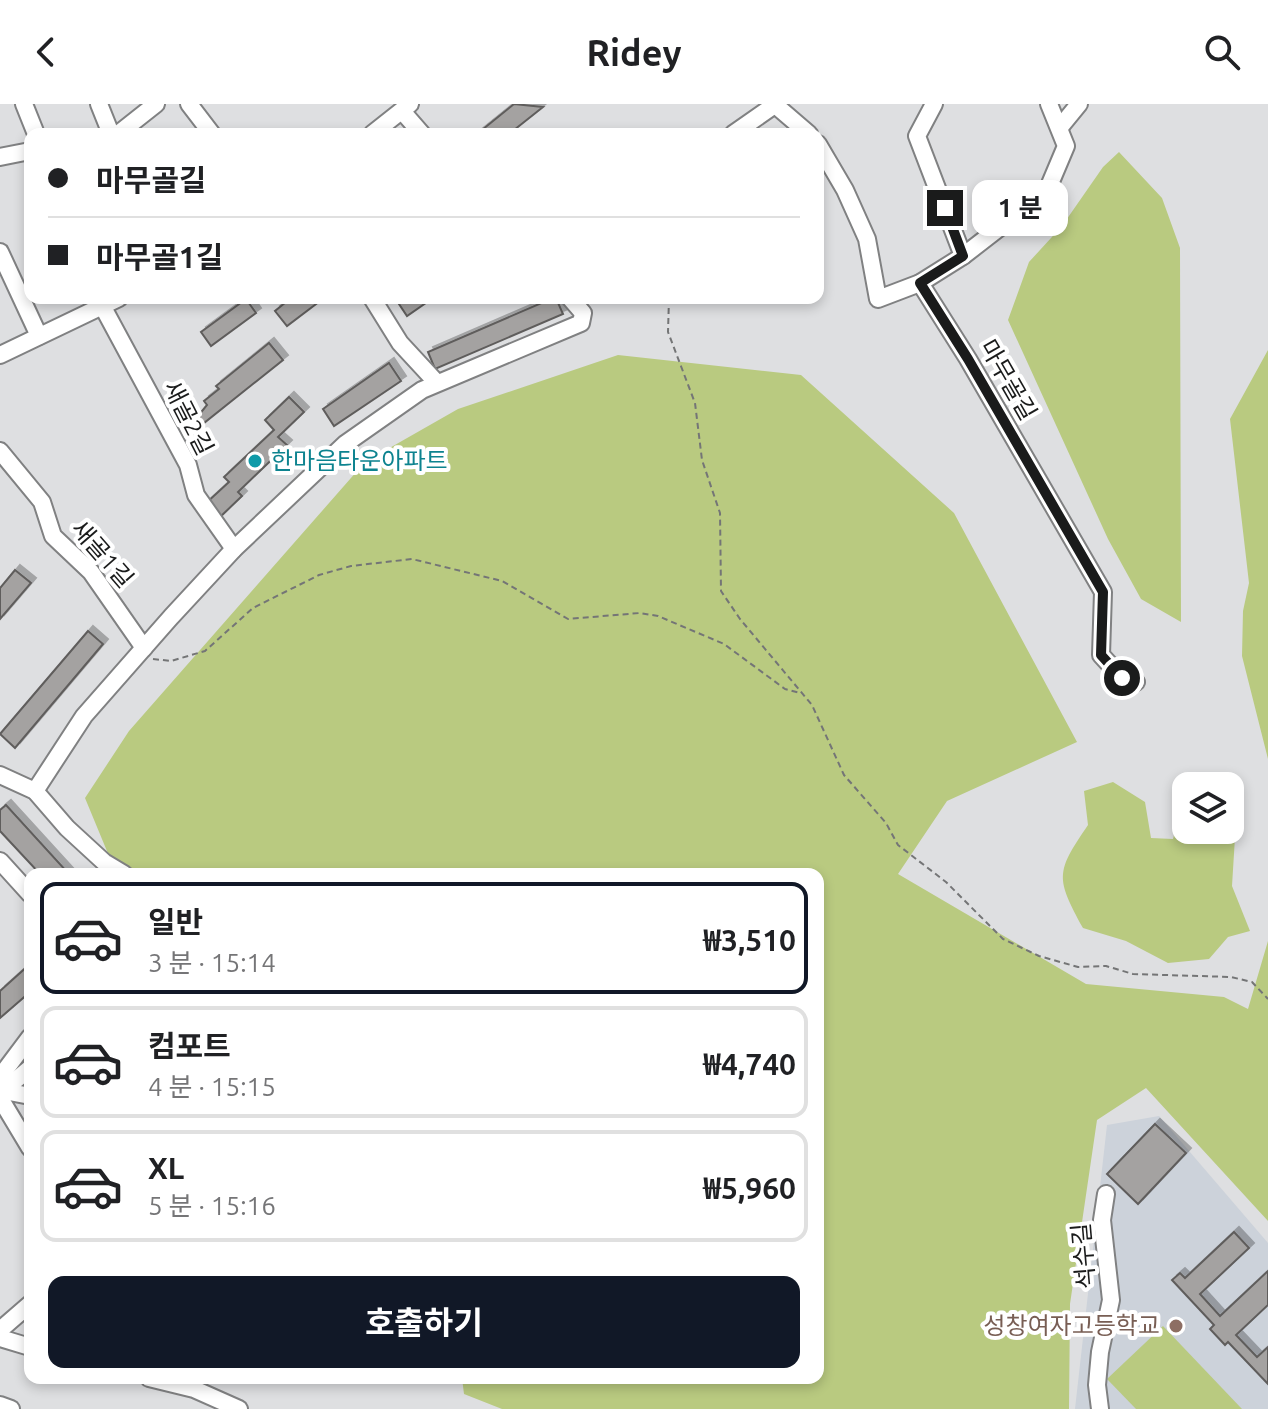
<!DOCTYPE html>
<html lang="ko">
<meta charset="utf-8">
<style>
:root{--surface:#fff;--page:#f6f6f6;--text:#202124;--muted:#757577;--line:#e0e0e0;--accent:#111827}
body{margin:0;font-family:Ubuntu,"Noto Sans KR",sans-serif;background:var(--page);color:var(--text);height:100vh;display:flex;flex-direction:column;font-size:30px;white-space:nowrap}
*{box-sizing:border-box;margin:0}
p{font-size:26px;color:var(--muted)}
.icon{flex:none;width:44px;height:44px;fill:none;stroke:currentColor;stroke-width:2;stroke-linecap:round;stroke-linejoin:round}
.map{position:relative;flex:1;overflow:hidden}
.sheet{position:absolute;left:24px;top:764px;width:800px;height:516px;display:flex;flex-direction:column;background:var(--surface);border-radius:16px;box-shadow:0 4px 12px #0003}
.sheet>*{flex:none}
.top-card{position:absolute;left:24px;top:24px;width:800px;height:176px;border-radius:16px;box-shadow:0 4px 12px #0003;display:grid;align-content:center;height:176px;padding:0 24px;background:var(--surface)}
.buttons{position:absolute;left:1172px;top:668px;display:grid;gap:16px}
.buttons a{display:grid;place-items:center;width:72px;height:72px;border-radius:16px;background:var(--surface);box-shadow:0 4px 12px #0003;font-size:40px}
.end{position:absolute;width:36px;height:36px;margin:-18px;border:10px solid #1a1b1b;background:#fff;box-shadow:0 0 0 4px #fff}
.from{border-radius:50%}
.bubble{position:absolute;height:56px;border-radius:16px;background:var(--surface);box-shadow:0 4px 12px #0003;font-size:26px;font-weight:700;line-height:56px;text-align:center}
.top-card b{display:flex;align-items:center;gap:28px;height:76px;font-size:30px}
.top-card b+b{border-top:2px solid var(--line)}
.top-card i{width:20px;height:20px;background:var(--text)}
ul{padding:14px 0 0;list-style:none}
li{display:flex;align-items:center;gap:24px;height:112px;margin:0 16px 12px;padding:0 8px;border:4px solid var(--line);border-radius:16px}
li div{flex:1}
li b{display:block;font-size:30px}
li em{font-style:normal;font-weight:700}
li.active{border-color:var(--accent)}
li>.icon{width:72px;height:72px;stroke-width:1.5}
.cta{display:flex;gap:16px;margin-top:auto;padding:16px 24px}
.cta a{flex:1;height:92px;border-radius:16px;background:var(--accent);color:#fff;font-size:32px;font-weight:700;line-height:92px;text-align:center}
header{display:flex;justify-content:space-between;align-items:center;height:104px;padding:0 24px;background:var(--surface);font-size:36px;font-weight:700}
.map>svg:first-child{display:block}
.built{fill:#ccd2da}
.green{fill:#b9ca80}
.building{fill:#a4a2a1;stroke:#5f5d5c;stroke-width:2;filter:url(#shadow)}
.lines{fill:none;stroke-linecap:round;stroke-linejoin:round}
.minor-casing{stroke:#808182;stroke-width:20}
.path{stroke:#747576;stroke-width:2;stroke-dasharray:6 4;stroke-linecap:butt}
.minor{stroke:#fff;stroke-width:16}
.route{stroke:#1a1b1b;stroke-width:10}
.culture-dot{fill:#0f9aa8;stroke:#fff;stroke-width:3}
.education-dot{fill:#8d6e63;stroke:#fff;stroke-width:3}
.labels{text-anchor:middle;stroke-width:8;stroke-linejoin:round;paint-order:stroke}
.street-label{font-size:24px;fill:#1a1b1b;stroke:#fff}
.culture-label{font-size:24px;fill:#0d838f;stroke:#fff;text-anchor:start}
.education-label{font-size:24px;fill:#785e54;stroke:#fff;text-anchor:end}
</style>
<header><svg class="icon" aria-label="back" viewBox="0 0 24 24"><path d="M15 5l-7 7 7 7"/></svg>Ridey<svg class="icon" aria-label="search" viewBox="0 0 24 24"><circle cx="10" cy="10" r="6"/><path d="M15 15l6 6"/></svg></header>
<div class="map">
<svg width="1268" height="1305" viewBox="0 0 1268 1305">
<defs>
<filter id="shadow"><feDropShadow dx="5" dy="-5" stdDeviation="0" flood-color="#0004"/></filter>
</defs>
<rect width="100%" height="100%" fill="#dedfe1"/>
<!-- built -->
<polygon class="built" points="1159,1012 1268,1139 1268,1305 1075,1305 1107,1021"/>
<!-- green -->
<g class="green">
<polygon points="1119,48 1162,94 1180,144 1181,518 1141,495 1108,435 1008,216 1029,158 1062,122 1103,63"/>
<polygon points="1268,246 1268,655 1242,552 1243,507 1249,479 1230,315"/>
<polygon points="618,251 801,271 954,409 1077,638 947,697 898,770 1086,880 1224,893 1248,905 1268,837 1268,1117 1146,984 1097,1016 1070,1200 1069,1305 502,1305 464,1290 462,1274 818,1274 818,770 139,770 109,752 85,694 129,627 365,358 458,305"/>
<path d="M 1113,678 L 1145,698 L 1151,734 L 1173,735 L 1181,705 L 1186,702 L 1186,726 L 1230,726 L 1230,707 L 1236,717 L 1232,782 L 1250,827 L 1228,833 L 1209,855 L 1168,859 L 1126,837 L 1083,824 C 1056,774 1055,769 1088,721 L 1084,687 Z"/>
<polygon points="1163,1222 1242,1305 1136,1305 1107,1275"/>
</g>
<!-- building -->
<g class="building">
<polygon points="514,0 543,3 509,30 477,30"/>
<polygon points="291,194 324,194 287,222 275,207"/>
<polygon points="395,194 433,194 407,212"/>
<polygon points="553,194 556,194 563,210 435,265 428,248"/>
<polygon points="246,195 256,209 211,242 201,228"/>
<polygon points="269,239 283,256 204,319 198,312 207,301 204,297 219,285 216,282"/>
<polygon points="389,259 401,277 334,322 323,305"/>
<polygon points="289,293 304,308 278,333 287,341 238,388 242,392 218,415 204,401 229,378 224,373 274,326 265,316"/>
<polygon points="15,466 31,479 0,515 0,484"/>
<polygon points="88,527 103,540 15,644 0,630"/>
<polygon points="6,701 69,770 40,770 0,727 0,706"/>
<polygon points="30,860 30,888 0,914 0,887"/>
<polygon points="1155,1020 1186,1049 1138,1100 1107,1070"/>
<polygon points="1234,1128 1249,1144 1200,1190 1220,1212 1268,1167 1268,1201 1236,1231 1257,1253 1268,1243 1268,1280 1228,1238 1225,1241 1210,1225 1214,1221 1172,1176 1180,1169 1185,1174"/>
</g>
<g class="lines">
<defs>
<g id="minor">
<polyline points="24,0 36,30"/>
<polyline points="99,0 111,30"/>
<polyline points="189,0 212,30"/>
<polyline points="774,0 809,30"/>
<polyline points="934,0 917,32 963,152"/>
<polyline points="402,7 422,30"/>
<polyline points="1061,22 1079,0"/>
<polyline points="118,30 156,0"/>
<polyline points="372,30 410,0"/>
<polyline points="733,30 776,0"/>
<polyline points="818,40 845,86 867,135 878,195 920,179 963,152 1047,87 1066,42 1049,0"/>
<polyline points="0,53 30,47"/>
<polyline points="0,148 39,232"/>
<polyline points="920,179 968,255 1103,488 1101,551 1122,574 1136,578"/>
<polyline points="98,194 188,361 196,391 234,445"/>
<polyline points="372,194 400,239 437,279"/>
<polyline points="0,251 119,194"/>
<polyline points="0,347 42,398 53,432 91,468 144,544"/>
<polyline points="0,671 35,687 67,724 104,758 124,770"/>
<polyline points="35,687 84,612 171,513 234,445 345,340 422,286 581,219 583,209 570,194"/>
<polyline points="0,757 30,790"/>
<polyline points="0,973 30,933"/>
<polyline points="0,986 30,992"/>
<polyline points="3,987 30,964"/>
<polyline points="0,994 30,1044"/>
<polyline points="0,1226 30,1200"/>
<polyline points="0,1234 30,1243"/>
<polyline points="149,1274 194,1285 239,1305"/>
<polyline points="0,1301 11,1305"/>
<polyline points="1100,1305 1097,1281 1100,1248 1111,1196 1102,1116 1106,1090"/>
</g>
</defs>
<!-- minor casing -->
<use href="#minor" class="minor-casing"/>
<!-- path -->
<g class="path">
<polyline points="669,194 668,228 695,299 702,356 720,409 721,487 740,515 812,601 844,671 886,719 898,741 946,778 1003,835 1039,852 1078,863 1106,862 1133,870 1231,873 1252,878 1268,895"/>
<polyline points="153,555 171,557 205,547 253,504 319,471 351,462 412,455 502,477 568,515 640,509 658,512 724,540 785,585 800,589"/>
</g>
<!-- minor -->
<use href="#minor" class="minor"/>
</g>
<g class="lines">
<!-- route -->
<polyline class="route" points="945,104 963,152 920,179 968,255 1103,488 1101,551 1122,574"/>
</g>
<!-- markers -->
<circle class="culture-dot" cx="255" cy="357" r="8"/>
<circle class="education-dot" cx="1176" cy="1222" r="8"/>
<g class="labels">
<!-- street labels -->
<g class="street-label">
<text transform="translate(1008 276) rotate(60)" y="8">마무골길</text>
<text transform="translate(188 314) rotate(63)" y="8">새골2길</text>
<text transform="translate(102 450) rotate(49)" y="8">새골1길</text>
<text transform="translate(1084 1152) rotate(-95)" y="8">석수길</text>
</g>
<!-- culture labels -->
<g class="culture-label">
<text x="271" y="365">한마음타운아파트</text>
</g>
<!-- education labels -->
<g class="education-label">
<text x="1160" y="1230">성창여자고등학교</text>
</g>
</g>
</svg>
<div class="buttons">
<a><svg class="icon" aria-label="layers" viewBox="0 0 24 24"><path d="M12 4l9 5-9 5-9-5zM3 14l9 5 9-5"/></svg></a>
</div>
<i class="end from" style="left:1122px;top:574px"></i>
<i class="end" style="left:945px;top:104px"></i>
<div class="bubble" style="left:972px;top:76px;width:96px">1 분</div>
<div class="top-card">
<b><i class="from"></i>마무골길</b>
<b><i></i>마무골1길</b>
</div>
<section class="sheet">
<ul>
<li class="active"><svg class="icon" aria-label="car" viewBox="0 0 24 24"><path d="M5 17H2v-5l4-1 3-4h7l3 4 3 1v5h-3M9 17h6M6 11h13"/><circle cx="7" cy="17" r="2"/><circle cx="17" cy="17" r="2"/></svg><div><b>일반</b><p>3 분 · 15:14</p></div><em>₩3,510</em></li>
<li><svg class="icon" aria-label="car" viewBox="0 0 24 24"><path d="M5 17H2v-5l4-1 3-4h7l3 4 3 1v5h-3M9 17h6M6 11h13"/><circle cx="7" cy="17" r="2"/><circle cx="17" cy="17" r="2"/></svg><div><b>컴포트</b><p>4 분 · 15:15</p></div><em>₩4,740</em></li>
<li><svg class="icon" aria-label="car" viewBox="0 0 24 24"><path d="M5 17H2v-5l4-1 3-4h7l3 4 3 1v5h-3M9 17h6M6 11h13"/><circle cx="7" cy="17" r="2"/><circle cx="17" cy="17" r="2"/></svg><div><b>XL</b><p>5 분 · 15:16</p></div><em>₩5,960</em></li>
</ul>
<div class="cta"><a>호출하기</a></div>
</section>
</div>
